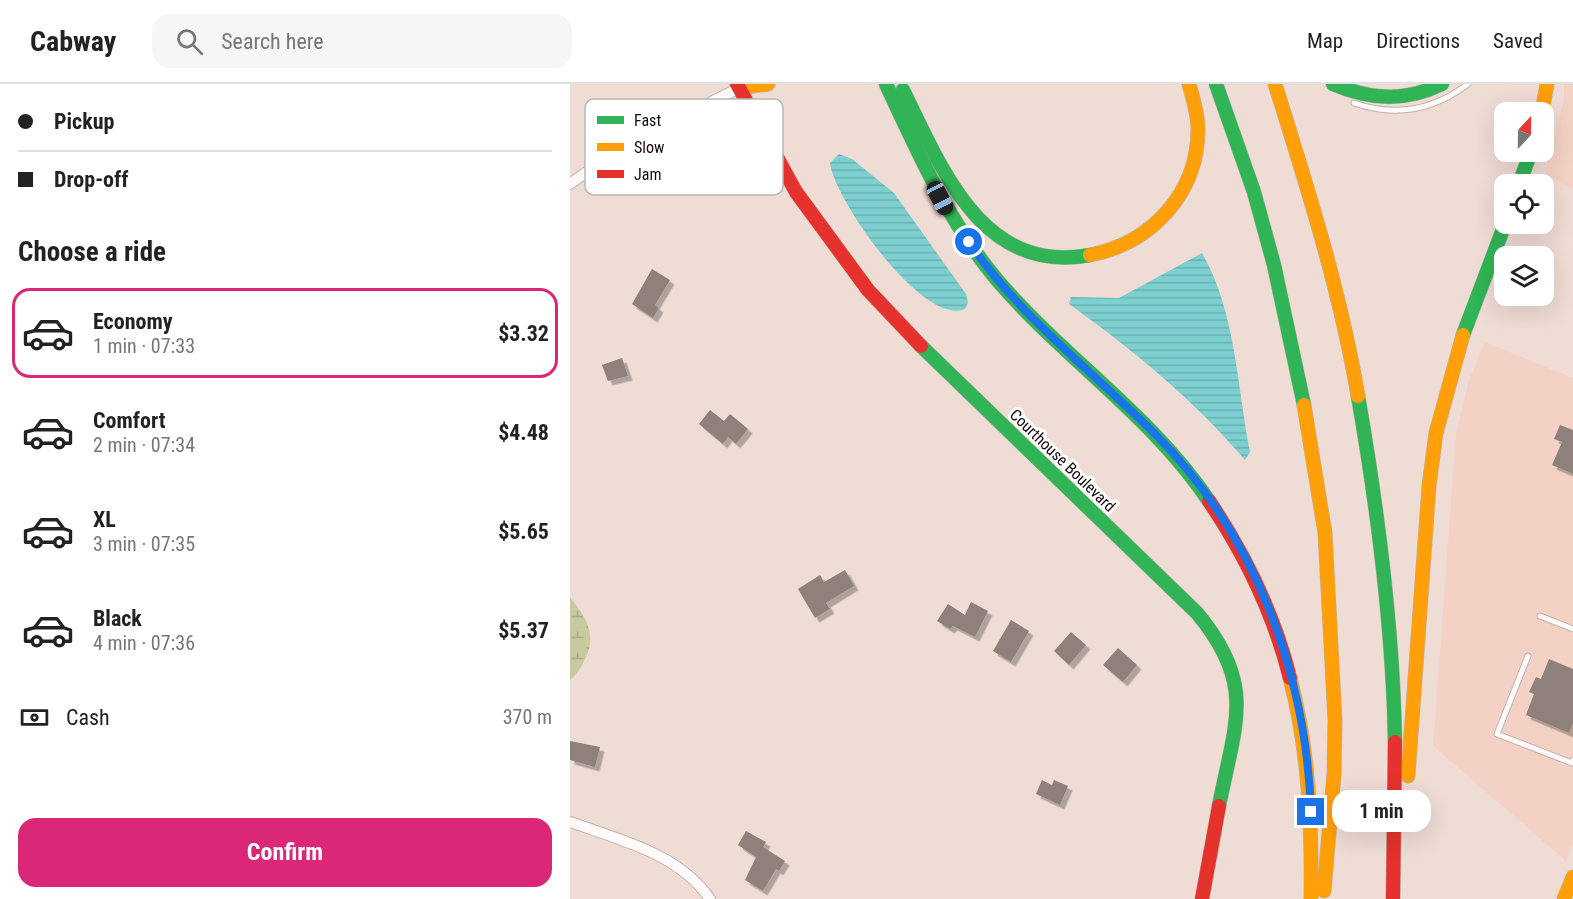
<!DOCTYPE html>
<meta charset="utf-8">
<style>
:root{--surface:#fff;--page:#f6f6f6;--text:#222;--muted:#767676;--line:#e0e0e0;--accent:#db2777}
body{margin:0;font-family:"Roboto Condensed",sans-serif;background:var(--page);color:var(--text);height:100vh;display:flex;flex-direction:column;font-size:22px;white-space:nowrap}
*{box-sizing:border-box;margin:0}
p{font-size:20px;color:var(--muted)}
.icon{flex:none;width:33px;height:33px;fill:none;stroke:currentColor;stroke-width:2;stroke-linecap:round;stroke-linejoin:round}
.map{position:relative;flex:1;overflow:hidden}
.drawer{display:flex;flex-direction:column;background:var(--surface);width:570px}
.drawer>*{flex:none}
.top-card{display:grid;align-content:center;height:132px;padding:0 18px;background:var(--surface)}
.needle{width:39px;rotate:22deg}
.fabs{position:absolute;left:924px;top:18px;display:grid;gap:12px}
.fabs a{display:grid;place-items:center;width:60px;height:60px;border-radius:12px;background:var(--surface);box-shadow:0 6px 24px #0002;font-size:30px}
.end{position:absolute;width:27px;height:27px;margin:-14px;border:8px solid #1a73e8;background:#fff;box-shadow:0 0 0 3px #fff}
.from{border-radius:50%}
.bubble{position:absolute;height:42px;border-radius:18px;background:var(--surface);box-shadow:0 6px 24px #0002;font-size:20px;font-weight:700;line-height:42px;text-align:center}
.car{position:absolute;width:18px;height:36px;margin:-18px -9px;border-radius:8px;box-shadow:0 0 4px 2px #0007;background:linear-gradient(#222 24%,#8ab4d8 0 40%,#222 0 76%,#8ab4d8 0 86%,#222 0)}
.top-card b{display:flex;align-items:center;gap:21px;height:57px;font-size:22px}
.top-card b+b{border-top:2px solid var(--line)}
.top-card i{width:15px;height:15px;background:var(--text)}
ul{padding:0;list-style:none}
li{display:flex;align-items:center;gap:18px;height:90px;margin:0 12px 9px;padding:0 6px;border:3px solid transparent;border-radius:18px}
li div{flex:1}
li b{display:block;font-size:22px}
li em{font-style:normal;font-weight:700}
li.active{border-color:var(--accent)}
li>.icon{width:54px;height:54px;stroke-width:1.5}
h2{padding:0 18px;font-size:27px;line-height:72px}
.pay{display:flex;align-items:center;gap:15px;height:66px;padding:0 18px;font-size:22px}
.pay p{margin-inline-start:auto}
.cta{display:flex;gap:12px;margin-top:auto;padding:12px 18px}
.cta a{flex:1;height:69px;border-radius:18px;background:var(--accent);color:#fff;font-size:24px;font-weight:700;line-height:69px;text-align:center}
header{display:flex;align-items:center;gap:36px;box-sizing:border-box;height:84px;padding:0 30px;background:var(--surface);border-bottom:2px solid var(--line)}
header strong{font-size:28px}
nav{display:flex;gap:33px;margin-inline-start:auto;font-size:21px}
.search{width:420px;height:54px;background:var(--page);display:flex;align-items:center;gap:15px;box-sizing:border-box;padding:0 21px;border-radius:18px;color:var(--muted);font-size:22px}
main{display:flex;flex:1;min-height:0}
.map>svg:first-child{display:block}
.built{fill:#f3d2c5}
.wetland{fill:url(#wetland-marsh)}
.water{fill:url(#water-rules)}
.building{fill:#8e807a;filter:url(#shadow)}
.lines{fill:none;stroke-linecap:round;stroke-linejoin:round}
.lane-casing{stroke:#c0b1aa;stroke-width:7}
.street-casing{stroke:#c0b1aa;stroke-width:12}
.fast-casing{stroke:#c0b1aa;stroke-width:15}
.slow-casing{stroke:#c0b1aa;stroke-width:15}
.jam-casing{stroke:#c0b1aa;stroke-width:15}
.lane{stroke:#fdfaf9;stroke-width:5}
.street{stroke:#fdfaf9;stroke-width:10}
.fast{stroke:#30b455;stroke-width:14}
.slow{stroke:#ff9f0a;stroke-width:14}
.jam{stroke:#e5322d;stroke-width:14}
.route{stroke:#1a73e8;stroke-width:8}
.labels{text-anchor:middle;stroke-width:6;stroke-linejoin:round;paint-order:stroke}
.street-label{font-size:16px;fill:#150a06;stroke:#fff}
.key{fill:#fff;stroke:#b9b6b4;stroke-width:1.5}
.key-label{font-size:16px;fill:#150a06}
</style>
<header>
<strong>Cabway</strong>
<div class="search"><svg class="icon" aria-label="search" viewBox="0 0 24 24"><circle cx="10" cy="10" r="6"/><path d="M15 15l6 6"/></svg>Search here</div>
<nav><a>Map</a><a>Directions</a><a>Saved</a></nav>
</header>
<main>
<section class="drawer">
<div class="top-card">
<b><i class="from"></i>Pickup</b>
<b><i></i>Drop-off</b>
</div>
<h2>Choose a ride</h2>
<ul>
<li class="active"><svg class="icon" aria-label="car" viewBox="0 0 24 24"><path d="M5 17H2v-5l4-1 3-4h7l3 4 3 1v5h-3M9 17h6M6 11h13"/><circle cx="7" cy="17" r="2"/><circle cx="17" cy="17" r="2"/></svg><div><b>Economy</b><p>1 min · 07:33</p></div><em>$3.32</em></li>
<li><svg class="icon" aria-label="car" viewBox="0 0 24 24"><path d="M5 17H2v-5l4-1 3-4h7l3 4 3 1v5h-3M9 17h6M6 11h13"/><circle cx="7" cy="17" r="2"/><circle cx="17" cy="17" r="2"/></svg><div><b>Comfort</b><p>2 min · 07:34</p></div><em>$4.48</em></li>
<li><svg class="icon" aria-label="car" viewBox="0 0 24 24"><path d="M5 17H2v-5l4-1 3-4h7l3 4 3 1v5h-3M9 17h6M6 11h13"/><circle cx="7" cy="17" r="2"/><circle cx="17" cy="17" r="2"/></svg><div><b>XL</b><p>3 min · 07:35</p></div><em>$5.65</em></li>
<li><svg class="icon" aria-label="car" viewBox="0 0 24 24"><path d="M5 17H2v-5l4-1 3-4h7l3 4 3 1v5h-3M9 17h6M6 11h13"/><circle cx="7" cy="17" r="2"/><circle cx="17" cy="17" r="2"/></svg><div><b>Black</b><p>4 min · 07:36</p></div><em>$5.37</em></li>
</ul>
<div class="pay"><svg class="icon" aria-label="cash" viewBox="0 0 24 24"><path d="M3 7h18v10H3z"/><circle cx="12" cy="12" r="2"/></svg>Cash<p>370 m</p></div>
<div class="cta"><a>Confirm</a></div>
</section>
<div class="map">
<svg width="1003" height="815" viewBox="0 0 1003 815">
<defs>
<pattern id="wetland-marsh" width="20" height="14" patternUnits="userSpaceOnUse" patternTransform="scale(1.5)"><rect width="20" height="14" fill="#c7ca9d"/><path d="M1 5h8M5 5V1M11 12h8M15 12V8" fill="none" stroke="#aaac86"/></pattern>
<pattern id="water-rules" width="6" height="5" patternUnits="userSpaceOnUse" patternTransform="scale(1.5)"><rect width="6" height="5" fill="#7dcfd0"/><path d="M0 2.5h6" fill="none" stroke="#6bb0b1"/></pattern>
<filter id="shadow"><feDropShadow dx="4.5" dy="4.5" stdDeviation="0" flood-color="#0004"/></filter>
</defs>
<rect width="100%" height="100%" fill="#efdcd4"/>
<!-- built -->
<g class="built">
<polygon points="994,0 1003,0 1003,106 975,89 994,16"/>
<polygon points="915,258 1003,294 1003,759 996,777 863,662 886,350 899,296"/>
</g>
<!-- wetland -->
<path class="wetland" d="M 0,513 C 17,535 28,552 14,577 C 11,584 6,591 0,596 Z"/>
<!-- water -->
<g class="water">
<path d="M 269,70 L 282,75 L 324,109 L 396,210 L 398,219 L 395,225 C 353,243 264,115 260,79 Z"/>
<path d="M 632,169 C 666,228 667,303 680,368 L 675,376 C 625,317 562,265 499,220 L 501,213 L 549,214 Z"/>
</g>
<!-- building -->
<g class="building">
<polygon points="82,185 100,196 85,221 89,224 83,234 62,220"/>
<polygon points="52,274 58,292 38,297 32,281"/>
<polygon points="140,326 154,337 160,330 178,345 166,360 158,353 153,360 129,340"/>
<polygon points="990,341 1003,346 1003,390 982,381 992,358 984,355"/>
<polygon points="275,486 284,502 256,519 260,525 245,534 228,505 250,491 254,498"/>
<polygon points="401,518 418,527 405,553 383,542 380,545 367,537 378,520 395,531"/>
<polygon points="441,536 459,547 441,578 423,567"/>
<polygon points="501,548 516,561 499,581 484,567"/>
<polygon points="548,564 567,581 553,598 533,581"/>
<polygon points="979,575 1003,585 1003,639 999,649 956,631 964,610 959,608 966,593 971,595"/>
<polygon points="0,657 30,663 25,683 0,676"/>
<polygon points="472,696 482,701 484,696 498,702 490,721 466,710"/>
<polygon points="176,747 196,758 193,763 215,777 209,787 206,785 193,807 175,796 186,773 168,761"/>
</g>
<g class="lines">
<defs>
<g id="lane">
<path d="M 784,19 C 825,33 864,26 898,0"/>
<polyline points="970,532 1003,545"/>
<polyline points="958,572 927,650 1002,679 1003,676"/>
</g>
<g id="street">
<polyline points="0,100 50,64 169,4"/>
<path d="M 0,738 C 50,756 108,769 140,815"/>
</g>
<g id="fast">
<path d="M 316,0 C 348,69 379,139 428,197 C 495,275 582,332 639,417"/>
<polyline points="646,0 684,108 704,181 734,321"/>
<path d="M 763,0 C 801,16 835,18 872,0"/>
<path d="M 333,6 C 372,85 412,191 520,171"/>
<polyline points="949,100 961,68"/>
<polyline points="893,251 935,140"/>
<path d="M 351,262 L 627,529 C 687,601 665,639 649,722"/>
<path d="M 788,312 C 808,427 823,541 825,658"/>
</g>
<g id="slow">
<path d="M 705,0 C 737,102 770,206 788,312"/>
<polyline points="169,4 198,0"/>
<polyline points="972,28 977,0"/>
<path d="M 520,171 C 582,159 628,109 628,45 C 628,30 623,15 619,0"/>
<polyline points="734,321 755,449 765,637 764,690 754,807"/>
<path d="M 720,594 C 739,667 742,740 741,815"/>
<polyline points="838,692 859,402 866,349 893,251"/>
<polyline points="994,815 1003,793"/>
</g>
<g id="jam">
<polyline points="167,0 226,108 298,206 351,262"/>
<path d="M 639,417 C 676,472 704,530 720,594"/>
<polyline points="632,815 649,722"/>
<polyline points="823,815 825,658"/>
</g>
</defs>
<!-- lane casing -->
<use href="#lane" class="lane-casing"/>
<!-- street casing -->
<use href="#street" class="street-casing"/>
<!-- fast casing -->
<use href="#fast" class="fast-casing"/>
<!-- slow casing -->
<use href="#slow" class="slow-casing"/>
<!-- jam casing -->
<use href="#jam" class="jam-casing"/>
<!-- lane -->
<use href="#lane" class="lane"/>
<!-- street -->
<use href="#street" class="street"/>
<!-- fast -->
<use href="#fast" class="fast"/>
<!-- slow -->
<use href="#slow" class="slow"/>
<!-- jam -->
<use href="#jam" class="jam"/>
</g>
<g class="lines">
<!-- route -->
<path class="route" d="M 399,158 C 450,233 522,287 585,350 C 685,450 736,588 741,728"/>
</g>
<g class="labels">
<!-- street labels -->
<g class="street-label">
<text transform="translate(493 376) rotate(44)" y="6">Courthouse Boulevard</text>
</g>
</g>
<!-- legend -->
<rect x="15" y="15" width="198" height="96" rx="9" class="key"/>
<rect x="27" y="32" width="27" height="8" fill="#30b455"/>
<rect x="27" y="59" width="27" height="8" fill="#ff9f0a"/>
<rect x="27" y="86" width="27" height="8" fill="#e5322d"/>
<g class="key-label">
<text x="64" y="42">Fast</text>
<text x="64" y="69">Slow</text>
<text x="64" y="96">Jam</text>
</g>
</svg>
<div class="fabs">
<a><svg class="needle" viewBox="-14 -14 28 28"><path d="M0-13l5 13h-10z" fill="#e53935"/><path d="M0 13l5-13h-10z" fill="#767676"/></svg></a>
<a><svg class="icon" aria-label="locate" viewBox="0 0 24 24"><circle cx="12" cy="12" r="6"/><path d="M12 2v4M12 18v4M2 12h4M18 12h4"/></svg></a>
<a><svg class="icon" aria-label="layers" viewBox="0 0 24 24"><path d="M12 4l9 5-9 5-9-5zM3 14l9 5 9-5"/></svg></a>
</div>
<i class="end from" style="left:399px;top:158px"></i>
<i class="end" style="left:741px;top:728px"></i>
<div class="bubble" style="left:762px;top:706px;width:99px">1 min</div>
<i class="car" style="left:370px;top:114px;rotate:152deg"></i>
</div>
</main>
